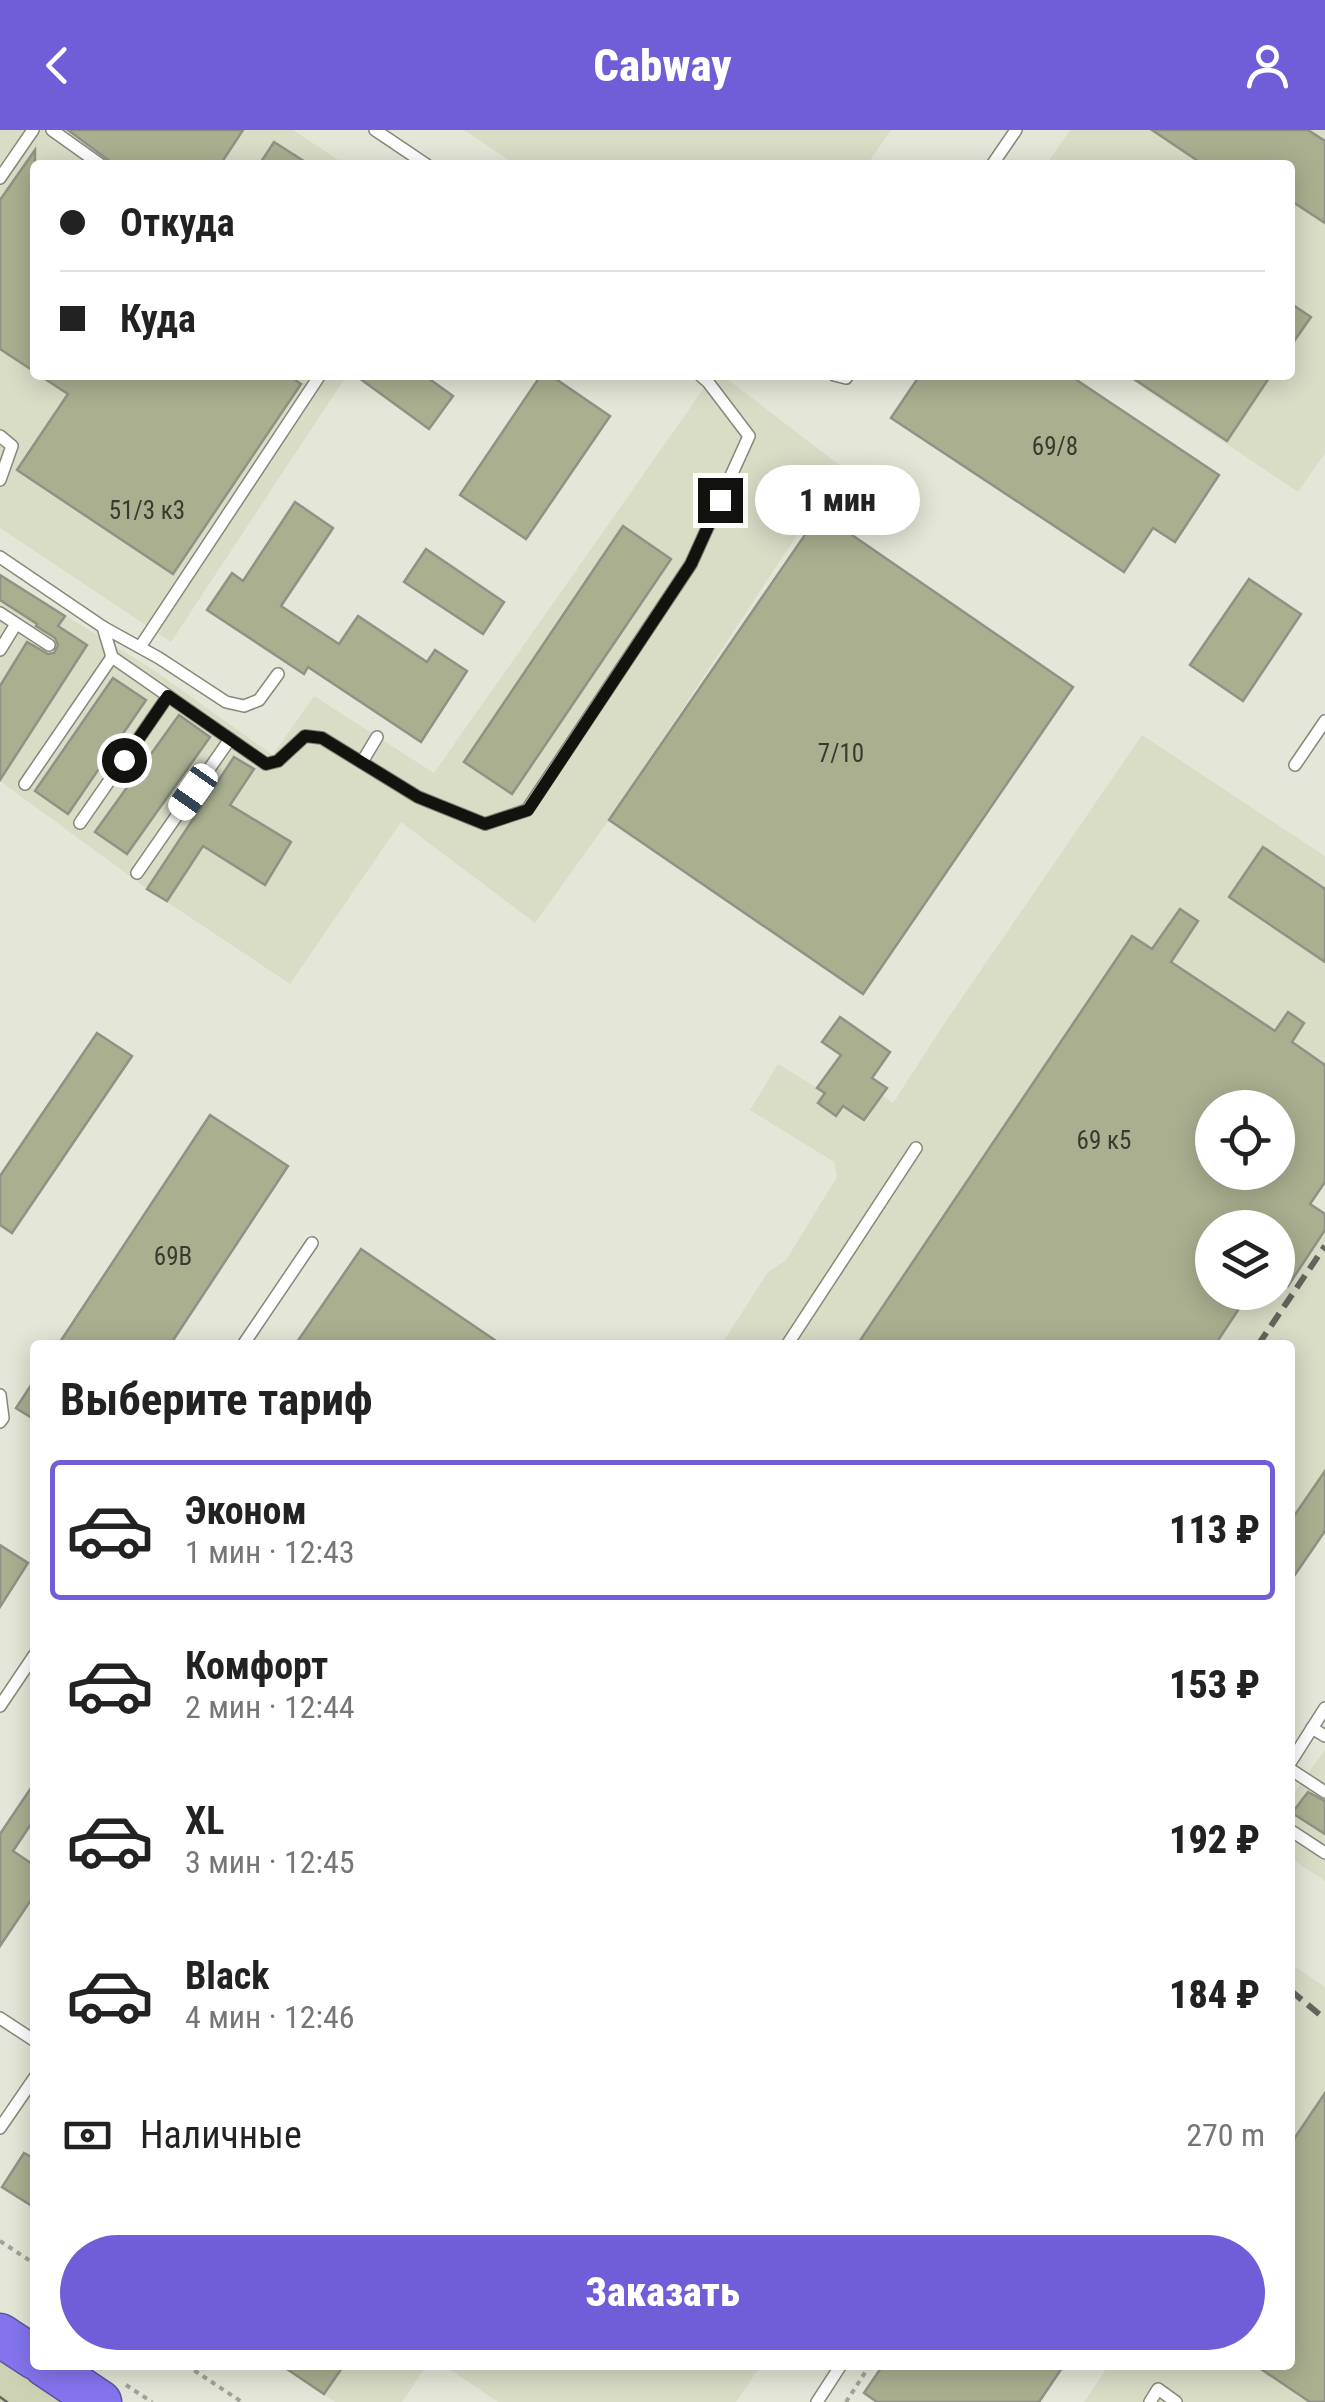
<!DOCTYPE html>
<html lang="ru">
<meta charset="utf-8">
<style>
:root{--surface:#fff;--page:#f2f2f2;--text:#222;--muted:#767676;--line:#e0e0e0;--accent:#6f5ed8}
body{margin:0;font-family:"Roboto Condensed",sans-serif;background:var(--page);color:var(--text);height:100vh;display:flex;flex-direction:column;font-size:38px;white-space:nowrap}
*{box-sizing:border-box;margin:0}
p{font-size:32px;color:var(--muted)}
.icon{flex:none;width:55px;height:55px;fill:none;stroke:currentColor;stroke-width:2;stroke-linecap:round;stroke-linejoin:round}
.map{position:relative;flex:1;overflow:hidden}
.details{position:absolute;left:30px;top:1210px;width:1265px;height:1030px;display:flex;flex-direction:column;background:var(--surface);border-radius:10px;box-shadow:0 5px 25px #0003}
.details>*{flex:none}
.banner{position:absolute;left:30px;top:30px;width:1265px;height:220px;border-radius:10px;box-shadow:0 5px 25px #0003;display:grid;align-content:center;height:220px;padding:0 30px;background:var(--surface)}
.fabs{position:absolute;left:1195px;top:960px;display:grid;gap:20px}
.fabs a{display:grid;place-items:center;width:100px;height:100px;border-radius:50%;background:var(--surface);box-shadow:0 5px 25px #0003;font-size:50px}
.end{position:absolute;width:45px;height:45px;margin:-22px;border:12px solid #12130e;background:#fff;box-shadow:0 0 0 5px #fff}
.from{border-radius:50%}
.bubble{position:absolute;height:70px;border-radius:35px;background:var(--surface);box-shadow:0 5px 25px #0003;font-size:32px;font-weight:800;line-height:70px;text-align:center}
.car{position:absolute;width:30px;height:60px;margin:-30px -15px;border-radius:12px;box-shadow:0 0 8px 2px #0007;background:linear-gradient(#fff 24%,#345 0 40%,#fff 0 76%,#345 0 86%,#fff 0)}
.banner b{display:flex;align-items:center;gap:35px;height:95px;font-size:38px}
.banner b+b{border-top:2px solid var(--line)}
.banner i{width:25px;height:25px;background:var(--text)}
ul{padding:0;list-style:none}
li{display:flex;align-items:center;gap:30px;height:140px;margin:0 20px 15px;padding:0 10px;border:5px solid transparent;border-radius:10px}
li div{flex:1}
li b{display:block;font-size:38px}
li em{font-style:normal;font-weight:800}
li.selected{border-color:var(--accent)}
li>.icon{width:90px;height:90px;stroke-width:1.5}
h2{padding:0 30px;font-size:45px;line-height:120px}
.pay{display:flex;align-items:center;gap:25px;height:110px;padding:0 30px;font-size:38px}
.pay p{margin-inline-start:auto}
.action{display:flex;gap:20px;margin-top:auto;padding:20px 30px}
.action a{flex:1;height:115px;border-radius:60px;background:var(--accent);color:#fff;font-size:40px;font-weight:800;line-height:115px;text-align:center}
header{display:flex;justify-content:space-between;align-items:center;height:130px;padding:0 30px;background:var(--accent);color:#fff;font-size:45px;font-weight:800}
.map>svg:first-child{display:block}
.built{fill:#d9ddc6}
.green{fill:#cdd2b4}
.building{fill:#aaaf90;stroke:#8f9284;stroke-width:2.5;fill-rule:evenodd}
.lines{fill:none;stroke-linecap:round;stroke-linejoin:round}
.lane-casing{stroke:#86887a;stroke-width:14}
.highway-casing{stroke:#5c53a0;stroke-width:45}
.path{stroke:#a0a396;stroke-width:4;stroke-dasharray:5 5;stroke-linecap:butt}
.lane{stroke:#fff;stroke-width:11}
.highway{stroke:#8475ef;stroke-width:42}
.tram{stroke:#64665d;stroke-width:2.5}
.rail{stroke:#64665d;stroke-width:6;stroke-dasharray:15 8;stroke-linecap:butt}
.route{stroke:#12130e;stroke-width:12}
.labels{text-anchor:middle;stroke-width:8;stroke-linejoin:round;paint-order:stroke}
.number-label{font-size:25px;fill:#383a2e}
</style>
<header><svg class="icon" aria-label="back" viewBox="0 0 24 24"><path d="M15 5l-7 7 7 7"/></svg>Cabway<svg class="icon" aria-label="person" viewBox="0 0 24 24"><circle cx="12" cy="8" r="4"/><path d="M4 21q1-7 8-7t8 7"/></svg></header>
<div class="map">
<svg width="1325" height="2272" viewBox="0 0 1325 2272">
<rect width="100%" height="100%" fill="#e4e7d7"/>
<!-- built -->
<g class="built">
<polygon points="0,0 293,0 346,35 35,35 35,245 347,245 171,512 0,398"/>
<polygon points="464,0 891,0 867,35 516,35"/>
<polygon points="1070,0 1325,0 1325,323 1298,362 1124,245 1290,245 1290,35 1046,35"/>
<polygon points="713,245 722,245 842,337 609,690 535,793 401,692 290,854 146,758 0,651 0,445 152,539 273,625 314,566 434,643"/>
<polygon points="1142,605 1325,726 1325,759 1263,717 1229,767 1325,832 1325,935 1292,912 1304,894 1288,883 1275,901 1171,832 1198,791 1180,779 1152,819 1132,806 857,1215 721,1215 768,1142 786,1130 837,1047 834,1032 750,980 778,934 825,963 818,973 836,986 843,976 865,993 882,965 893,973 944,894"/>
<polygon points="1325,1100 1325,1401 1290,1452 1290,1215 1215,1215 1250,1163 1278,1162 1278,1149 1288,1155"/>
<polygon points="1325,1620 1325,1751 1290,1728 1290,1668"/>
<polygon points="1290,1833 1325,1857 1325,2272 1084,2272 1109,2235 1290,2235"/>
<polygon points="281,2235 427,2235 402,2272 335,2272"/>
<polygon points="443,2235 761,2235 736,2272 498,2272"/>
</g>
<!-- green -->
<polygon class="green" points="0,2220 77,2272 0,2272"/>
<!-- building -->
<g class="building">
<polygon points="68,0 243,0 220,35 115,35"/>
<polygon points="1152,0 1308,0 1325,11 1325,93 1290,70 1290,35 1204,35"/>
<polygon points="274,12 310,35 259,35"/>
<polygon points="35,20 35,242 0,219 0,70"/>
<polygon points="1290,173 1311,187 1290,217"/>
<polygon points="39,245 288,245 301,254 173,444 17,340 68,264"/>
<polygon points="355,245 424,245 453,266 429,299"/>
<polygon points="541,245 550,245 610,286 526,409 460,365"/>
<polygon points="920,245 1069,245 1219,345 1175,412 1153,398 1124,442 891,288"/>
<polygon points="1128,245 1271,245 1227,311"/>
<polygon points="295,372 333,398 281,476 339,514 358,486 427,532 435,520 467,541 421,612 308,537 304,544 207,480 232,443 243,451"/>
<polygon points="820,383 1073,557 863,864 609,690"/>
<polygon points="623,396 671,429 512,664 464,632"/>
<polygon points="426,419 504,472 483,504 404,452"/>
<polygon points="0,445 65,486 58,496 87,515 0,650 0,556 27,512 48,524 54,523 58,515 55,508 36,496 37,494 0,470"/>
<polygon points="1249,449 1301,484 1243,571 1190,535"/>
<polygon points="113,548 146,570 68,684 35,661"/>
<polygon points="179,585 210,607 127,724 95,702"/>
<polygon points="234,627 254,639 230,675 291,712 265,755 203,716 167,771 147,759"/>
<polygon points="1263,717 1325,759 1325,832 1229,767"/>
<path d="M 1180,779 L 1198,791 L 1171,832 L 1275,901 L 1288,882 L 1304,893 L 1292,912 L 1325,935 L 1325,1052 L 1310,1074 L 1325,1084 L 1325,1100 L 1288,1156 L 1278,1149 L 1278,1098 L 1212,1098 L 1212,1162 L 1250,1162 L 1215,1215 L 857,1215 L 1132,806 L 1152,819 ZM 1212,978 L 1278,978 L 1278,1042 L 1212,1042 Z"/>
<polygon points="840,887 890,922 872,948 887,958 864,990 843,976 836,986 818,973 825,963 817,958 841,925 822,912"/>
<polygon points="97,903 132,926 12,1103 0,1095 0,1046"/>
<polygon points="210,985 288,1036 170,1215 58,1215"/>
<polygon points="361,1119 502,1215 295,1215"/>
<polygon points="35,1249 35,1290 16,1278"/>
<polygon points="1325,1341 1325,1401 1290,1452 1290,1392"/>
<polygon points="0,1415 28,1433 0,1477"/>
<polygon points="35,1652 35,1688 13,1721 35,1736 35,1764 0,1816 0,1704"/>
<polygon points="1308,1662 1325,1671 1325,1704 1292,1683"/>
<polygon points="1325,1963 1325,2272 1310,2272 1255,2235 1290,2235 1290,2015"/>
<polygon points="24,2023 35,2029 35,2078 2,2057"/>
<polygon points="281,2235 344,2235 324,2264"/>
<polygon points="883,2235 1064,2235 1039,2272 877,2272 864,2263"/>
</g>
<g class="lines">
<defs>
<g id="lane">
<polyline points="52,0 101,35"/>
<polyline points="375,0 427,35"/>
<polyline points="992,35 1016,0"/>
<polyline points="0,48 33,0"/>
<polyline points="834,245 846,248 848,245"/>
<polyline points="0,306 12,316 0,350"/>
<polyline points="0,427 103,497 112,527 266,634 278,631 305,606 322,608 418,667 485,694 527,680 691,434 749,306 708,252 700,245"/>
<polyline points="0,483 49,515"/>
<polyline points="103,497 159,528 226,572 244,576 259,570 278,544"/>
<polyline points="140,517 320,245"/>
<polyline points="0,520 16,494"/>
<polyline points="362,632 377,607"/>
<polyline points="1295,635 1325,591"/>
<polyline points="25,654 112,527"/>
<polyline points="80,693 168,566"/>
<polyline points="137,743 230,609"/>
<polyline points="243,1215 312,1113"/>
<polyline points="787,1215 916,1018"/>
<polyline points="0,1265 3,1288 0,1292"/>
<polyline points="0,1576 35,1524"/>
<polyline points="1312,1598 1325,1606"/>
<polyline points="1290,1633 1325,1578"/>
<polyline points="1290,1639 1325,1662"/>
<polyline points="1290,1700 1325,1723"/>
<polyline points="0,1888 35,1911"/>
<polyline points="0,1998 35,1947"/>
<polyline points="817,2272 841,2235"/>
<polyline points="1150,2272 1158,2259 1176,2272"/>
</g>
<g id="highway">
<polyline points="0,2205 35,2228"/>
<polyline points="45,2235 100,2272"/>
</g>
</defs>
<!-- lane casing -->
<use href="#lane" class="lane-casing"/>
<!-- highway casing -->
<use href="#highway" class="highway-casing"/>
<!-- path -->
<g class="path">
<polyline points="0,2111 35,2134"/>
<polyline points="186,2235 242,2272"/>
<polyline points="126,2255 152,2272"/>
<polyline points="846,2272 870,2235"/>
</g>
<!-- lane -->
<use href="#lane" class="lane"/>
<!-- highway -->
<use href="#highway" class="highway"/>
<!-- tram -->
<polyline class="tram" points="0,2267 7,2272"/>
<!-- rail -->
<g class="rail">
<polyline points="1258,1215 1325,1116"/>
<polyline points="1290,1860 1325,1889"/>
</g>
</g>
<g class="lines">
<!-- route -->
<polyline class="route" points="124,630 168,566 266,634 278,631 305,606 322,608 418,667 485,694 528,680 691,434 720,370"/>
</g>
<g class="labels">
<!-- number labels -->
<g class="number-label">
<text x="1055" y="325">69/8</text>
<text x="147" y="389">51/3 к3</text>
<text x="841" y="632">7/10</text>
<text x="1104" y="1019">69 к5</text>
<text x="173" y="1135">69В</text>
</g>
</g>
</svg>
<div class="fabs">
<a><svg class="icon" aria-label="locate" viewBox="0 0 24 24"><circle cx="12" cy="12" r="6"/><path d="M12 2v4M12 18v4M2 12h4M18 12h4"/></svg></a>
<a><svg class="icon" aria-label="layers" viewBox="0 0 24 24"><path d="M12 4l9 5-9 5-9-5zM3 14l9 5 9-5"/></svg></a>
</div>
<i class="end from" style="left:124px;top:630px"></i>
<i class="end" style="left:720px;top:370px"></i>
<div class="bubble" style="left:755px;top:335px;width:165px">1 мин</div>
<i class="car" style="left:193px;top:662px;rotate:215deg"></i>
<div class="banner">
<b><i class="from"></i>Откуда</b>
<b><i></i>Куда</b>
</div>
<section class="details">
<h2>Выберите тариф</h2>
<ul>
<li class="selected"><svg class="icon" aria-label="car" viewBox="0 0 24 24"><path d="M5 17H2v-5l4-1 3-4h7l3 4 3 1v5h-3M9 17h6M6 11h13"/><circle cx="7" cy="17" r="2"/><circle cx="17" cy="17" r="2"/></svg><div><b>Эконом</b><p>1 мин · 12:43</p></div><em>113 ₽</em></li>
<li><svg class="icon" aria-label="car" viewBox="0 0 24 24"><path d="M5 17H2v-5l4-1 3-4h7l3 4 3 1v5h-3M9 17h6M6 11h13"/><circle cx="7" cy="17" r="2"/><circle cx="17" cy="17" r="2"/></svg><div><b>Комфорт</b><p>2 мин · 12:44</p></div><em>153 ₽</em></li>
<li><svg class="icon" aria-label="car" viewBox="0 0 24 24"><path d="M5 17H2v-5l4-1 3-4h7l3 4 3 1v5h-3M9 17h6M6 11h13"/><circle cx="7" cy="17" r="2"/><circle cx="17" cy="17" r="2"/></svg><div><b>XL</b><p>3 мин · 12:45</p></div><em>192 ₽</em></li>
<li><svg class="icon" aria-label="car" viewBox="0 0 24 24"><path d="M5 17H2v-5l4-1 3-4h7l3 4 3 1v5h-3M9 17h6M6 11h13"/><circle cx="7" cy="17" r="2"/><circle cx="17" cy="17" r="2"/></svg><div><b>Black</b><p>4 мин · 12:46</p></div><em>184 ₽</em></li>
</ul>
<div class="pay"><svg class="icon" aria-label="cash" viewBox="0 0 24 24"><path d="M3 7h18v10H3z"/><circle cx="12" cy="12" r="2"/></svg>Наличные<p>270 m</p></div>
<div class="action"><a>Заказать</a></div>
</section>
</div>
